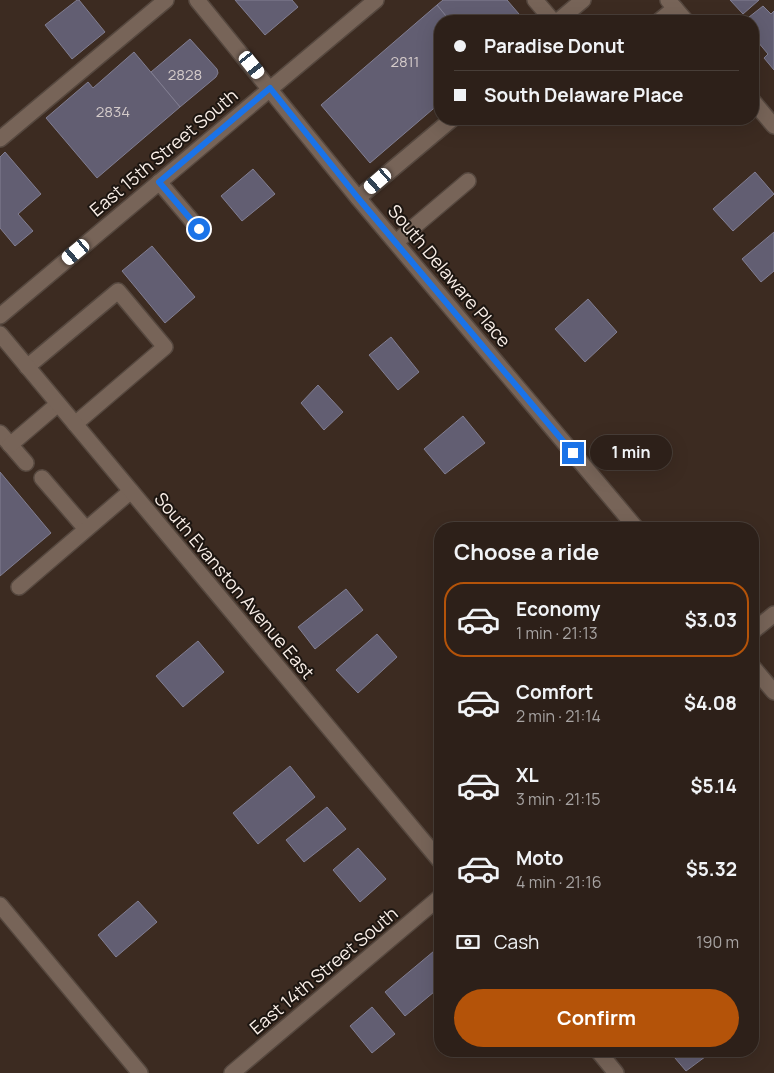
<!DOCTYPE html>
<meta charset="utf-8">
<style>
:root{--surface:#2d2019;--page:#392d26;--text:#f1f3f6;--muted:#a7a3a2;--line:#483e38;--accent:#b45309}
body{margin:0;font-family:Manrope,sans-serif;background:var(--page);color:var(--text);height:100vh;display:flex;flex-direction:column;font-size:19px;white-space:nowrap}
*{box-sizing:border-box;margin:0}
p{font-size:16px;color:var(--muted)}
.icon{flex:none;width:28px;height:28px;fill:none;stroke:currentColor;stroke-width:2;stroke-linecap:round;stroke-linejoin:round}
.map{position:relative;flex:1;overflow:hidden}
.sheet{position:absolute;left:434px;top:522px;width:325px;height:535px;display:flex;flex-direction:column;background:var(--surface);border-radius:20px;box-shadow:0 5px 20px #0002,0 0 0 1px var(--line)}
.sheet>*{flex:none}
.banner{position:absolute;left:434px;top:15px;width:325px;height:110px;border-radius:20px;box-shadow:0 5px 20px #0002,0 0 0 1px var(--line);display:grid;align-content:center;height:110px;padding:0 20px;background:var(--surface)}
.end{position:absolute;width:22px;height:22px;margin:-11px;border:6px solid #1a73e8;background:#fff;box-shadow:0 0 0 2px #fff}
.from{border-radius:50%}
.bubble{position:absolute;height:35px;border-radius:18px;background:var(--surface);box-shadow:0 5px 20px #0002,0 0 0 1px var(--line);font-size:16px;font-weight:700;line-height:35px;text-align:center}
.car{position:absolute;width:15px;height:30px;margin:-15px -8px;border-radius:6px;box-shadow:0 0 4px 1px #0007;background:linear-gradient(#fff 24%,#345 0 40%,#fff 0 76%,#345 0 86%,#fff 0)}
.banner b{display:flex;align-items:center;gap:18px;height:48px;font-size:19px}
.banner b+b{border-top:1px solid var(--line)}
.banner i{width:12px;height:12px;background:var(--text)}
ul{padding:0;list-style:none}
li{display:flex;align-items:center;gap:15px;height:75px;margin:0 10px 8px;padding:0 10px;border:2px solid transparent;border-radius:20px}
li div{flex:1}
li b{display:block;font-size:19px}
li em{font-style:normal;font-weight:700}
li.current{border-color:var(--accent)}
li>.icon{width:45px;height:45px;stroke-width:1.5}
h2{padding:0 20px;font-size:22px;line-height:60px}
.pay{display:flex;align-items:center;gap:12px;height:55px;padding:0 20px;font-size:19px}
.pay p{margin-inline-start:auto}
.primary-button{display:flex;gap:10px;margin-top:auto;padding:10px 20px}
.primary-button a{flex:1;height:58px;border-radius:30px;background:var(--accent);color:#fff;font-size:20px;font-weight:700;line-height:58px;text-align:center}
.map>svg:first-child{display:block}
.building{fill:#625e72;stroke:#817e92}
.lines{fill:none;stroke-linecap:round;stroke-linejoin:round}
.lane-casing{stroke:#56483f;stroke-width:18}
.street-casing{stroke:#56483f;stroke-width:18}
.secondary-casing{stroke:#56483f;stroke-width:18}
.lane{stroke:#776458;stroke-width:15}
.street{stroke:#776458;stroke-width:15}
.secondary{stroke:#776458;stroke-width:15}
.route{stroke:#1a73e8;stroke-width:6}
.labels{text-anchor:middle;stroke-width:4;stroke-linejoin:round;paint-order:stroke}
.number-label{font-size:15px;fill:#d4cbca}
.street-label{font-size:18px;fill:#faefe8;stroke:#1d1611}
</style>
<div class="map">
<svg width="774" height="1073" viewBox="0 0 774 1073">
<rect width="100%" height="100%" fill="#3c2b21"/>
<!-- building -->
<g class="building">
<polygon points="77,0 79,0 105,32 72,59 45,25"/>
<polygon points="235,0 292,0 298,7 265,35"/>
<polygon points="443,0 507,0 525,21 450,21 437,5"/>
<polygon points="730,0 759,0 743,14"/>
<polygon points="437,5 450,21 440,21 440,103 370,163 321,105"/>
<polygon points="763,6 771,14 774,11 774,70 764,58 768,54 752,35 752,21 744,21"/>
<polygon points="190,39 217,69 218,73 216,77 180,107 151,72"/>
<polygon points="134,52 180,107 97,178 46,118 88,82 93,88"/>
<polygon points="5,152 41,194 18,214 33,231 15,246 0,228 0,157"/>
<polygon points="253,169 275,194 242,221 221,196"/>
<polygon points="755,172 774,194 733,231 713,209"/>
<polygon points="774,232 774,271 761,282 742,259"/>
<polygon points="152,246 195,297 165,323 122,271"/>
<polygon points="588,299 617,332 585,362 555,329"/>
<polygon points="391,337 419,372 398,390 369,355"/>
<polygon points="318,385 343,412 324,430 301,403"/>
<polygon points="463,416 485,443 445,474 424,449"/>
<polygon points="0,472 51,533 0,576"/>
<polygon points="346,589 363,610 315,649 298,627"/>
<polygon points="377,634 397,657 358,693 336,670"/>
<polygon points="198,641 224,672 183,707 156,676"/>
<polygon points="290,766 315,797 258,844 233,813"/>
<polygon points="327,807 346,829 304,862 286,840"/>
<polygon points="358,848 386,879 360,902 333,870"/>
<polygon points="138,901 157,922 116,957 98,935"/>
<polygon points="440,946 440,987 405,1016 385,992"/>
<polygon points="372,1007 395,1034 372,1053 350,1026"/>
<polygon points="669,1051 713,1051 686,1071"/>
</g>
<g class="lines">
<defs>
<g id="lane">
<polyline points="535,0 553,21"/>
<polyline points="558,21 583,0"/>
<polyline points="659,21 675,8"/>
<polyline points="0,139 166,0"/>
<polyline points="159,182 199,229"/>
<polyline points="358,198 452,119"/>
<polyline points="396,242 468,181"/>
<polyline points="27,367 118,291 165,347 75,424"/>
<polyline points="0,433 26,463"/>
<polyline points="10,445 58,404"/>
<polyline points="42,478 86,529"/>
<polyline points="19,587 131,491"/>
</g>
<g id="street">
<polyline points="197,0 358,198 637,529"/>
<polyline points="0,334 440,861"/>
<polyline points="752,632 774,614"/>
<polyline points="752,666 774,692"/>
<polyline points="0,905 140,1073"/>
<polyline points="598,1051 616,1073"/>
<polyline points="232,1073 440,897"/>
</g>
<g id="secondary">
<polyline points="668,0 686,21"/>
<polyline points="752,100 774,126"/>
<polyline points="0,316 376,0"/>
</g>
</defs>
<!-- lane casing -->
<use href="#lane" class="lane-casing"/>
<!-- street casing -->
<use href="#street" class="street-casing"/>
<!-- secondary casing -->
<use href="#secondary" class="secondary-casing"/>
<!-- lane -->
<use href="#lane" class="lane"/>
<!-- street -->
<use href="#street" class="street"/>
<!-- secondary -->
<use href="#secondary" class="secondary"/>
</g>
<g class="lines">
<!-- route -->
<polyline class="route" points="199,229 159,182 270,88 358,198 573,453"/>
</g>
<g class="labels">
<!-- number labels -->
<g class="number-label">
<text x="405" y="67">2811</text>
<text x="185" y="80">2828</text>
<text x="113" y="117">2834</text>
</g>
<!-- street labels -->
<g class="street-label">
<text transform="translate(164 153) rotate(-40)" y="6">East 15th Street South</text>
<text transform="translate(449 276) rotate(50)" y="6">South Delaware Place</text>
<text transform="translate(234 586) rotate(50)" y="6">South Evanston Avenue East</text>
<text transform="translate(324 971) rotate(-40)" y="6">East 14th Street South</text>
</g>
</g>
</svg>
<i class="end from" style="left:199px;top:229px"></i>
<i class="end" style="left:573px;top:453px"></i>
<div class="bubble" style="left:590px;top:435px;width:82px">1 min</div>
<i class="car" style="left:252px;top:65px;rotate:141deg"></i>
<i class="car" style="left:378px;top:181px;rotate:229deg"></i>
<i class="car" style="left:76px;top:252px;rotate:230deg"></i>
<div class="banner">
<b><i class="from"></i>Paradise Donut</b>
<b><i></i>South Delaware Place</b>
</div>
<section class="sheet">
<h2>Choose a ride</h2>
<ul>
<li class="current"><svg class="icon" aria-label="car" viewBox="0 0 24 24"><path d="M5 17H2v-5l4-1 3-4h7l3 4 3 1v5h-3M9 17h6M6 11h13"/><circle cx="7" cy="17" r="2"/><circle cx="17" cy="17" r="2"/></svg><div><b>Economy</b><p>1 min · 21:13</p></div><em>$3.03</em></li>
<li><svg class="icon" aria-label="car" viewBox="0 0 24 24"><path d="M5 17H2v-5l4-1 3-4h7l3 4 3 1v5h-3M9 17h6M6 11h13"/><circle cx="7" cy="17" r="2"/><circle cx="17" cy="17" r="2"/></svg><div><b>Comfort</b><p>2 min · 21:14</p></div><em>$4.08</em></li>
<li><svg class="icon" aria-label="car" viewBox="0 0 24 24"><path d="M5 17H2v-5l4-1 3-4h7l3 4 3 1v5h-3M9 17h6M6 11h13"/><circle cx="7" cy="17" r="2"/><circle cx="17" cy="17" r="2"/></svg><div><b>XL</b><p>3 min · 21:15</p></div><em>$5.14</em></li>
<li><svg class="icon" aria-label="car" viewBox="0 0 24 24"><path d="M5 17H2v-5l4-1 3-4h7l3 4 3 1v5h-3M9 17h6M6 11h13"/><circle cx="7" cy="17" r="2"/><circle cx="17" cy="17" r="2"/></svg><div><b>Moto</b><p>4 min · 21:16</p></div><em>$5.32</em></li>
</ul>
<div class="pay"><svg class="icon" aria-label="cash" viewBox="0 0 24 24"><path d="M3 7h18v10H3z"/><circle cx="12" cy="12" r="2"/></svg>Cash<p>190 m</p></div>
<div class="primary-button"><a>Confirm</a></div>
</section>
</div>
